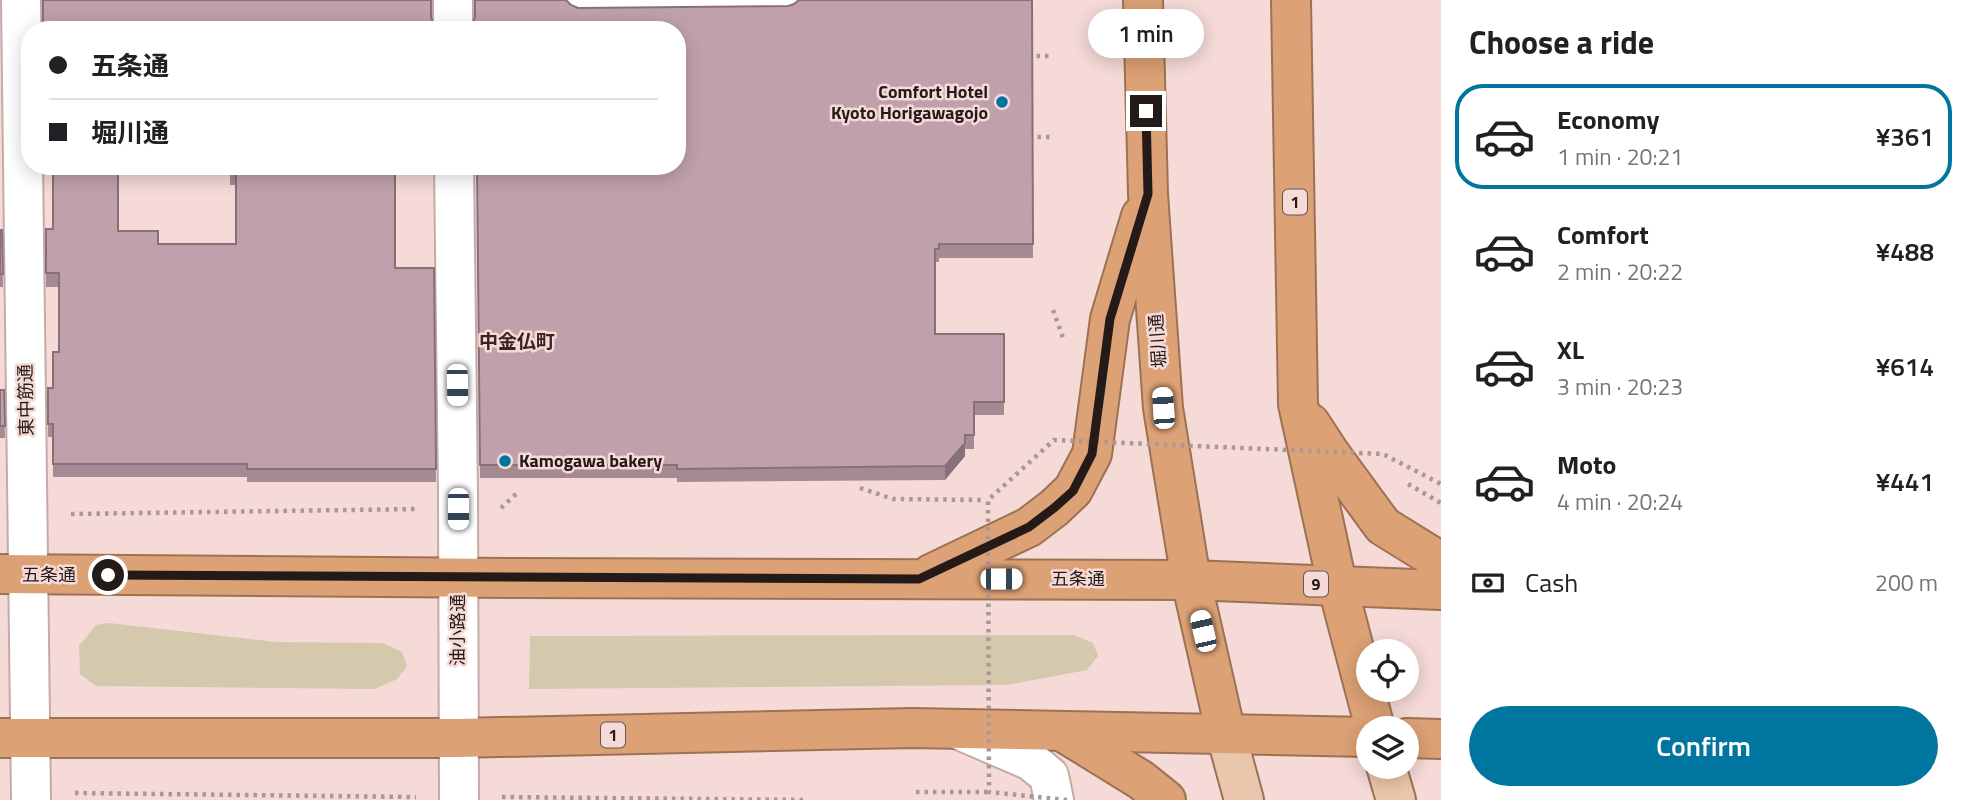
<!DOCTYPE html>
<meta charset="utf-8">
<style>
:root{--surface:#fff;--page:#f2f2f2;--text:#202124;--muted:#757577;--line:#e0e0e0;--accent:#00759f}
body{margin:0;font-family:"Titillium Web","Noto Sans JP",sans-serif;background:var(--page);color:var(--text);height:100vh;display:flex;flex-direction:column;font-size:26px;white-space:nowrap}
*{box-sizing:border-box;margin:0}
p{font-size:23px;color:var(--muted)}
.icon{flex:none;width:38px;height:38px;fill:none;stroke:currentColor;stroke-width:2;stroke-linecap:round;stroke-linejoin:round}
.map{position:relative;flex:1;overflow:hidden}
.drawer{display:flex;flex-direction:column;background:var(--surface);width:525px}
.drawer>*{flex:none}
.top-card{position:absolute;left:21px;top:21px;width:665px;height:154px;border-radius:28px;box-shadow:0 4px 18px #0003;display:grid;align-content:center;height:154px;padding:0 28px;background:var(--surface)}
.fabs{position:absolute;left:1356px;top:639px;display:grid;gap:14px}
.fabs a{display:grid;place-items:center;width:63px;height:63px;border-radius:50%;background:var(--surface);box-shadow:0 4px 18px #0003;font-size:35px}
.end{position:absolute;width:32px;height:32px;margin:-16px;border:9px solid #241b19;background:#fff;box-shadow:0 0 0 4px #fff}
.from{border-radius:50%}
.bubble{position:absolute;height:49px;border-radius:24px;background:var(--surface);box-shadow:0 4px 18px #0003;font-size:23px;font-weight:600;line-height:49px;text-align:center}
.car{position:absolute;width:21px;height:42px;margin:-21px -10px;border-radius:9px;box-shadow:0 0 5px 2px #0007;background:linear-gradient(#fff 24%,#345 0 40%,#fff 0 76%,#345 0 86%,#fff 0)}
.top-card b{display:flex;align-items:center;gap:24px;height:66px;font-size:26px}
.top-card b+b{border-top:2px solid var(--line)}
.top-card i{width:18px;height:18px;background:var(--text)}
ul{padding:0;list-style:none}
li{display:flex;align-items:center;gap:21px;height:105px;margin:0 14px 10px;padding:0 14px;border:4px solid transparent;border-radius:28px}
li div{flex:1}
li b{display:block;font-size:26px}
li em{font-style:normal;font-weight:600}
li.active{border-color:var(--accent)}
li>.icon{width:63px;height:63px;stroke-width:1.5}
h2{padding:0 28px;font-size:32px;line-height:84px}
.pay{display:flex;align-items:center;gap:18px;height:77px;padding:0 28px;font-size:26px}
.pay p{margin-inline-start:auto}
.action{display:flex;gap:14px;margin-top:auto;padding:14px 28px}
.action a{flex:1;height:80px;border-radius:42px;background:var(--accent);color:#fff;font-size:28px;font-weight:600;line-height:80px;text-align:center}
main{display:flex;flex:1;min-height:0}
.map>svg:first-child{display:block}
.green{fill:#d4c8ad}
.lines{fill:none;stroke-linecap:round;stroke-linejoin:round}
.lane-casing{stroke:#c4aba8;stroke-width:26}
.street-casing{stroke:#c4aba8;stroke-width:42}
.primary-casing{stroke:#9c7255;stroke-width:42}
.highway-casing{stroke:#9c7255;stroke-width:42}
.path{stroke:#ac9795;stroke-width:4.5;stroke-dasharray:3.5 5;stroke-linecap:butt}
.lane{stroke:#fff;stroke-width:23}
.street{stroke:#fff;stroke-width:38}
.primary{stroke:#eac7ac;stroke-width:38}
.highway{stroke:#dca175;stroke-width:38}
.path-bridge{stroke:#ac9795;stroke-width:4.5;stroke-dasharray:3.5 5;stroke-linecap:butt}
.wall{fill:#a58a93}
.shaded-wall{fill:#867178}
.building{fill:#c0a1ab;stroke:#867178;stroke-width:2}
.route{stroke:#241b19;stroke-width:9}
.poi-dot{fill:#00759f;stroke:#f5dad7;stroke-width:2.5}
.labels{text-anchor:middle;stroke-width:5;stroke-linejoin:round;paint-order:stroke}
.shield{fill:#f5dad7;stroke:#635452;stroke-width:2}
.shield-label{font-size:16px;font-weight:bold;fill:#241b19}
.poi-label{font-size:18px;font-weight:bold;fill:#241b19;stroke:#f5dad7;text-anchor:end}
.street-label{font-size:18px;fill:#241b19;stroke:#f5dad7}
.neighbourhood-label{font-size:19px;font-weight:bold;fill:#382523;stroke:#f5dad7}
</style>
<main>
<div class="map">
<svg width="1441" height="800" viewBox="0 0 1441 800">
<rect width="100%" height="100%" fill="#f5dad7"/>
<!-- green -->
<g class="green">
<polygon points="109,623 276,642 383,643 402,652 407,666 397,679 374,689 96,686 80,674 79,646 96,625"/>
<polygon points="1074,635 1093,643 1098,656 1087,670 1007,685 529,689 530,636"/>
</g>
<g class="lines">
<defs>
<polyline id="lane" points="578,0 578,7 788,5 788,0"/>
<g id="street">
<polyline points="21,0 31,800"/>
<polyline points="453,0 453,30"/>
<polyline points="454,166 458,494 459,800"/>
<polyline points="957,729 1031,761 1049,776 1054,800"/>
</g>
<g id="primary">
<polyline points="1226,734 1244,800"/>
<polyline points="1386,766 1396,800"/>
</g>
<g id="highway">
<polyline points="1143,0 1148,194 1163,408 1191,580 1226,734"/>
<polyline points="1291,0 1298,404 1337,584 1375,728"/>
<polyline points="1310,423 1331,455 1383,526 1441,562"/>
<polyline points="0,574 516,578 1191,580 1441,590"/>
<polyline points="931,574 1029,527 1054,508 1073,490 1092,454 1110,319 1141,216"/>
<polyline points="1063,732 1141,780 1166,800"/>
<polyline points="0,738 459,738 912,728 1368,737"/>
<polyline points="1407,738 1441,739"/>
</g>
</defs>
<!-- lane casing -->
<use href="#lane" class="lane-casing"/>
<!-- street casing -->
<use href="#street" class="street-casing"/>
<!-- primary casing -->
<use href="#primary" class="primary-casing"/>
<!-- highway casing -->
<use href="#highway" class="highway-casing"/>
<!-- path -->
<g class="path">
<polyline points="1028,56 1053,56"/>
<polyline points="1029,137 1053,137"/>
<polyline points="1053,310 1063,338"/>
<polyline points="1408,484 1441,503"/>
<polyline points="860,488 893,499 984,500"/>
<polyline points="501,508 516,494"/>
<polyline points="71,514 416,509"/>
<polyline points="916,792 989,792"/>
<polyline points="75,793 416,797"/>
<polyline points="502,797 805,800"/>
</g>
<!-- lane -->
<use href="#lane" class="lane"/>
<!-- street -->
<use href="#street" class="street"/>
<!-- primary -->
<use href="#primary" class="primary"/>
<!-- highway -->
<use href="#highway" class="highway"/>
<!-- path-bridge -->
<polyline class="path-bridge" points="1067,800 989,792 988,500 1054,440 1383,454 1441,484"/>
</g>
<!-- wall -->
<g class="wall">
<polygon points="1032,0 1033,258 939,258 939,262 935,262 935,334 1004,334 1004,415 974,415 974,449 965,449 965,456 945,480 677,482 677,478 480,478 477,166 677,166 677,30 472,27 475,17 571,5 578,8 788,6"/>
<polygon points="230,166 395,268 434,268 436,482 247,482 247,477 53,477 53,437 48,437 48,388 53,388 59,352 59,287 46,287 46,243 53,229 118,231 158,244 236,244 236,185 230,185"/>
<polygon points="0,230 2,230 3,287 0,287"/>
<polygon points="0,390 4,390 5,438 0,438"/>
</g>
<!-- shaded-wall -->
<polygon class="shaded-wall" points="965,443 965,456 945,480 945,466"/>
<!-- building -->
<g class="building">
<polygon points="43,0 431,0 431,17 434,27 436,30 43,30"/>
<polygon points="475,0 566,0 571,5 578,8 788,6 794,4 799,0 1032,0 1033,244 939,244 939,249 935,249 935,334 1004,334 1004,402 974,402 974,435 965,435 965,443 945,466 677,469 677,465 480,465 477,166 677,166 677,30 470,30 472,27 475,17"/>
<polygon points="53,166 118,166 118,231 158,231 158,244 236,244 236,171 230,171 230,166 395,166 395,268 434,268 436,469 247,469 247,464 53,464 53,424 48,424 48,388 53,388 53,352 59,352 59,273 46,273 46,229 53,229"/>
<polygon points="0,230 2,230 3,274 0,274"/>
<polygon points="0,390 4,390 5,426 0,426"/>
</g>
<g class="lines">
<!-- route -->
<polyline class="route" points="108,575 919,579 1029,527 1054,508 1073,491 1092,454 1110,319 1148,194 1146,111"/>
</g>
<!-- markers -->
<g class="poi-dot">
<circle cx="1002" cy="102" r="7"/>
<circle cx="505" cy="461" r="7"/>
</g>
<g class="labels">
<!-- shield labels -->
<g class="shield">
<rect x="1283" y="189.5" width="24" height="25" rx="5"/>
<rect x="1304" y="571.5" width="24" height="25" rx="5"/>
<rect x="601" y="722.5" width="24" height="25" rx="5"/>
</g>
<g class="shield-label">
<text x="1295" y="208">1</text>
<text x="1316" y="590">9</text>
<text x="613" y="741">1</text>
</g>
<!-- poi labels -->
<g class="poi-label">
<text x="988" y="98">Comfort Hotel<tspan x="988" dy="21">Kyoto Horigawagojo</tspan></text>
<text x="519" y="467" text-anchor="start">Kamogawa bakery</text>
</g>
<!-- street labels -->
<g class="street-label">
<text transform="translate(1158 341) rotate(-94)" y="6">堀川通</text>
<text transform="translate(26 400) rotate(-91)" y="6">東中筋通</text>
<text x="49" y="581">五条通</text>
<text x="1078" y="585">五条通</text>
<text transform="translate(458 630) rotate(-90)" y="6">油小路通</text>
</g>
<!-- neighbourhood labels -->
<g class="neighbourhood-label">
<text x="517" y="348">中金仏町</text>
</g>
</g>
</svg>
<div class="fabs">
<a><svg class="icon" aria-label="locate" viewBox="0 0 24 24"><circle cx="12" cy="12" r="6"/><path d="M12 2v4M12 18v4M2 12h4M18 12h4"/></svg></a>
<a><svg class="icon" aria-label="layers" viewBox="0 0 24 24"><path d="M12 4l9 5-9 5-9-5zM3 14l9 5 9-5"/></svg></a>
</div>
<i class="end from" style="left:108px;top:575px"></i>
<i class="end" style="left:1146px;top:111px"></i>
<div class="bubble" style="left:1088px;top:9px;width:116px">1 min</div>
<i class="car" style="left:457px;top:385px;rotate:179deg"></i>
<i class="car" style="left:1163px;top:408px;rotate:356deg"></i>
<i class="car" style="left:458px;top:509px;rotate:180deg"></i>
<i class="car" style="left:1001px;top:579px;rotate:90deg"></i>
<i class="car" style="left:1203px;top:631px;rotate:347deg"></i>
<div class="top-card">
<b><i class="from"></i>五条通</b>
<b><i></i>堀川通</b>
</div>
</div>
<section class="drawer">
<h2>Choose a ride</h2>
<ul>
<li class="active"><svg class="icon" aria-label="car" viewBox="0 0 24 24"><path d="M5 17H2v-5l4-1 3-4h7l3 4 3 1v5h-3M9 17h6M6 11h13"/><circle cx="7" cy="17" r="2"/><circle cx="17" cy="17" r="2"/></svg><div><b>Economy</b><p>1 min · 20:21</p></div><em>¥361</em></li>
<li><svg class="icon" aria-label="car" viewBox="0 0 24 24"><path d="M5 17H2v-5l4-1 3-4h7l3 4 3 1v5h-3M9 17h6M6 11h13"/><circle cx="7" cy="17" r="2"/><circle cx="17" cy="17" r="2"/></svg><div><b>Comfort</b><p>2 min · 20:22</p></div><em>¥488</em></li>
<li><svg class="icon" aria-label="car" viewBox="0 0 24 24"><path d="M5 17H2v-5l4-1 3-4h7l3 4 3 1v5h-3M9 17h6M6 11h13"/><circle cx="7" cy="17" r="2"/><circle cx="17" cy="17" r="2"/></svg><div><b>XL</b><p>3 min · 20:23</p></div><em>¥614</em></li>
<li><svg class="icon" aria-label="car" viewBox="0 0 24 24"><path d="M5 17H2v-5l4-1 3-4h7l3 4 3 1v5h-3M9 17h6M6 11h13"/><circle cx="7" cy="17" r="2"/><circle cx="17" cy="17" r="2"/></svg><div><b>Moto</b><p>4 min · 20:24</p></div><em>¥441</em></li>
</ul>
<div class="pay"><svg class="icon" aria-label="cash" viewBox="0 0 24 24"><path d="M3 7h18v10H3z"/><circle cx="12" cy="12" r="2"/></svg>Cash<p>200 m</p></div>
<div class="action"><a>Confirm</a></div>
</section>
</main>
